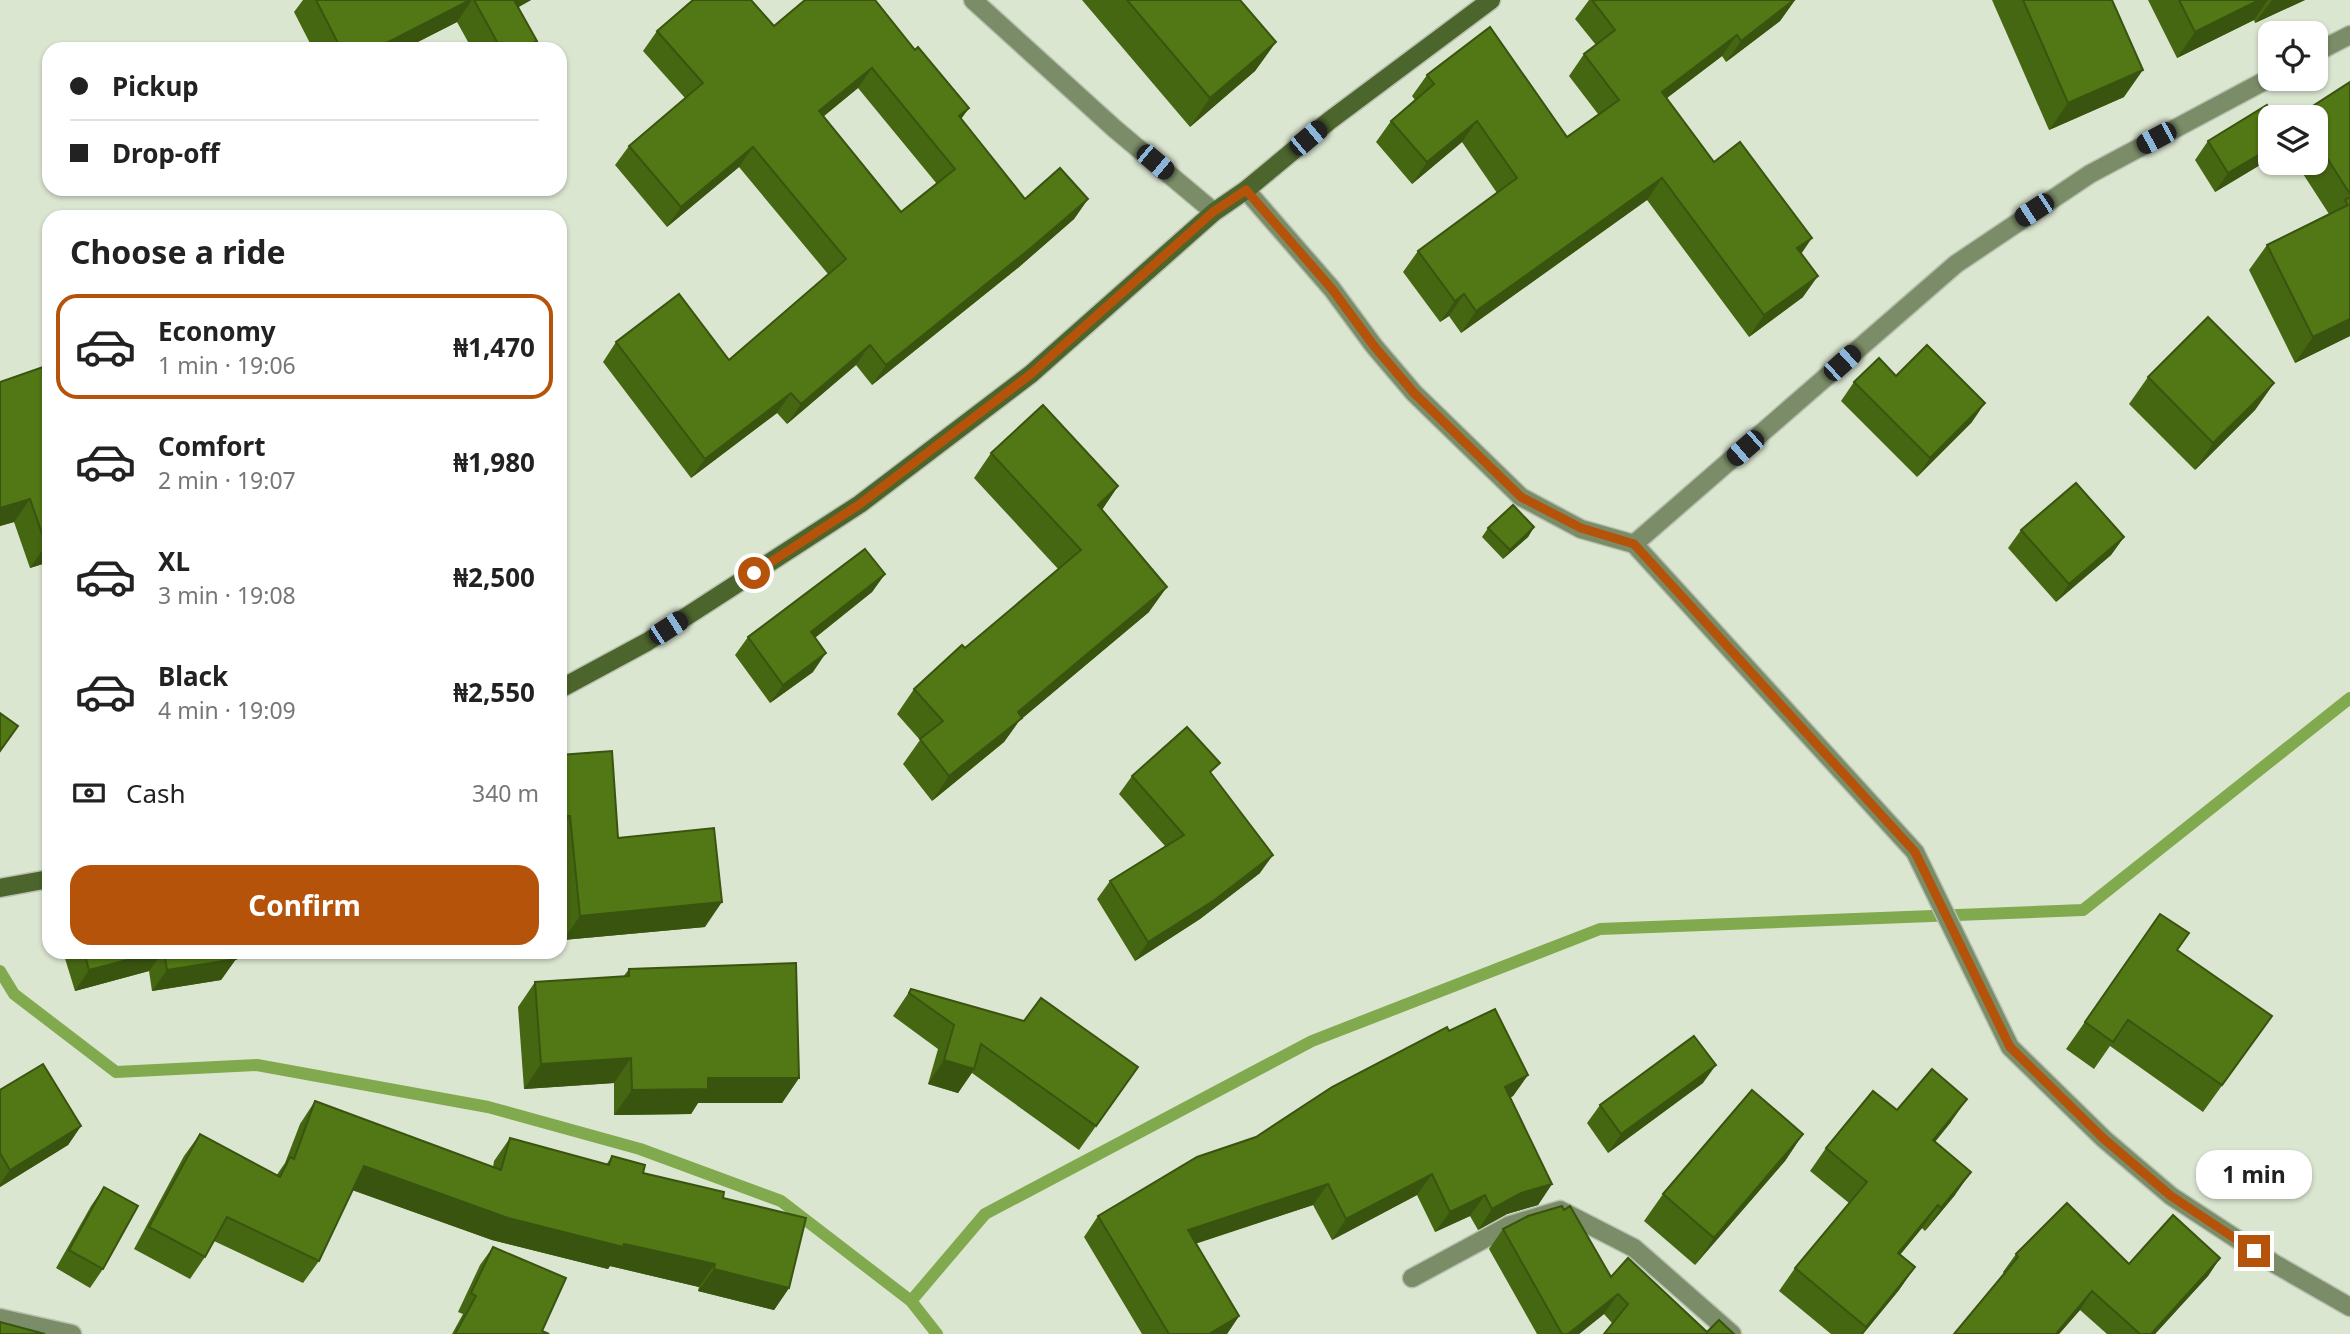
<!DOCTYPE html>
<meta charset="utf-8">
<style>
:root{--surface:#fff;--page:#f6f6f6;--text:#222;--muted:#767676;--line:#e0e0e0;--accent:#b45309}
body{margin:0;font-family:"Noto Sans",sans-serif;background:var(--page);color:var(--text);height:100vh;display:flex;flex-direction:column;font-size:26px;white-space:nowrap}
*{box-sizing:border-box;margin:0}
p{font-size:23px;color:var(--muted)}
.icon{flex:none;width:38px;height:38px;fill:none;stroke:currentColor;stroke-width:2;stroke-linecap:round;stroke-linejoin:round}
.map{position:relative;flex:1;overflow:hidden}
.side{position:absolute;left:42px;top:210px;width:525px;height:749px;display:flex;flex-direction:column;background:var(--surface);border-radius:21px;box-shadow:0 2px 5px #0004}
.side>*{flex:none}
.guide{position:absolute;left:42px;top:42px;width:525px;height:154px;border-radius:21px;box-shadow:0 2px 5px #0004;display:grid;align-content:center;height:154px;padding:0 28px;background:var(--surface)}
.buttons{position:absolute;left:2258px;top:21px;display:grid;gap:14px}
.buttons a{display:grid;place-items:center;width:70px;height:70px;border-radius:14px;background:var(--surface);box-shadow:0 2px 5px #0004;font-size:35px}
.end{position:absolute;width:32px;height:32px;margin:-16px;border:9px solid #b45309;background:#fff;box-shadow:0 0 0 4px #fff}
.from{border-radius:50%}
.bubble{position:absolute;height:49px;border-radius:21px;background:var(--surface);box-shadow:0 2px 5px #0004;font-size:23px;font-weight:700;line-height:49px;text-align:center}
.car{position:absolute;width:21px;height:42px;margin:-21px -10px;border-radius:9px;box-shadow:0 0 5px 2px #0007;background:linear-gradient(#222 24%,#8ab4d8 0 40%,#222 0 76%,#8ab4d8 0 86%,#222 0)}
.guide b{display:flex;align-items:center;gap:24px;height:66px;font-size:26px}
.guide b+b{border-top:2px solid var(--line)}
.guide i{width:18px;height:18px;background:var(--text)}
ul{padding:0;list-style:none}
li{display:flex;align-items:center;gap:21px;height:105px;margin:0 14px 10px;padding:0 14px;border:4px solid transparent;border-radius:21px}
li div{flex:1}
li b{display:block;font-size:26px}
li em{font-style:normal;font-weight:700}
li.selected{border-color:var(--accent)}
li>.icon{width:63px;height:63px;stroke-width:1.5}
h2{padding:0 28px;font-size:32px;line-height:84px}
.pay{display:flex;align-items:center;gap:18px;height:77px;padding:0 28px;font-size:26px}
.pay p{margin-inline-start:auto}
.primary-button{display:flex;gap:14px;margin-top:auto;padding:14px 28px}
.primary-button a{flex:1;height:80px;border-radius:21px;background:var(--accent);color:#fff;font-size:28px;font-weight:700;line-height:80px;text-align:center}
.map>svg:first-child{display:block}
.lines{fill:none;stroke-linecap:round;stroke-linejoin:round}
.stream{stroke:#81aa4e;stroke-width:12}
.street-casing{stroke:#b7c1ae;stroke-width:21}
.secondary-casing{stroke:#b7c1ae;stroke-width:21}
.street{stroke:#7b8d68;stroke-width:18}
.secondary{stroke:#4b652c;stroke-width:18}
.wall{fill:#466712;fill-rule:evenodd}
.shaded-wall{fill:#39540f}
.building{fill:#517815;stroke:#39540f;stroke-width:2;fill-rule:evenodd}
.route{stroke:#b45309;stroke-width:9}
</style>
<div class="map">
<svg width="2350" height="1334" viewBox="0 0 2350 1334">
<rect width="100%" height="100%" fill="#dbe6d1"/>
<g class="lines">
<!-- stream -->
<g class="stream">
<polyline points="0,971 14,994 116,1072 257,1065 488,1107 640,1149 781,1201 911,1301 937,1334"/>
<polyline points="911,1301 985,1214 1312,1041 1600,929 2083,910 2350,698"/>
</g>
<defs>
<g id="street">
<polyline points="973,0 1115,129 1214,212"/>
<polyline points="2315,53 2350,35"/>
<polyline points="1246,190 1332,289 1374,346 1414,393 1521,497 1581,529 1634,544 1915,852 2010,1047 2104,1139 2171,1196 2275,1264 2350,1307"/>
<polyline points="1634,544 1956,264 2090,174 2270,78"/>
<polyline points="1412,1278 1510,1225 1560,1210 1634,1248 1732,1334"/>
<polyline points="0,1318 72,1334"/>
</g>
<g id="secondary">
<polyline points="560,689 647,642 860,504 1031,374 1214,212 1246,190 1329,121 1491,0"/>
<polyline points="0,888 49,879"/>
</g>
</defs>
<!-- street casing -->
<use href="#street" class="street-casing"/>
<!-- secondary casing -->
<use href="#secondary" class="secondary-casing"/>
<!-- street -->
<use href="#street" class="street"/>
<!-- secondary -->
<use href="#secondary" class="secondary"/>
</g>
<!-- wall -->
<g class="wall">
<polygon points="303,0 531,0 518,7 531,49 472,49 457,22 404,49 313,49 294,12"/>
<polygon points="1082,0 1240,0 1276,42 1255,71 1190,127"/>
<polygon points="1589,0 1795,0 1780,21 1726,62 1722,56 1667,98 1714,162 1801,253 1803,297 1749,337 1647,200 1461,333 1449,316 1440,322 1403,272 1418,251 1497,193 1462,142 1412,184 1376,142 1391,121 1415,100 1412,96 1427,75 1567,137 1598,114 1569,76 1584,54 1596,45 1575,19"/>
<polygon points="1992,0 2112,0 2124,97 2049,130"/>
<polygon points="2148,0 2305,0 2255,23 2254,20 2177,58"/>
<path d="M 774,26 L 915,50 L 969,108 L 961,119 L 1025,199 L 1088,199 L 1074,219 L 1019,267 L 872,385 L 856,365 L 787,424 L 777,413 L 691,478 L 603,362 L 616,342 L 729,360 L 828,274 L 739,167 L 667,227 L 615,165 L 629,146 L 685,98 L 643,51 L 657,31 ZM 858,88 L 937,184 L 901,212 L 823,117 Z"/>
<polygon points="2350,82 2350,336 2295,363 2249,270 2267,245 2329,214 2296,163 2315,163 2315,117 2297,117 2299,115"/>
<polygon points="2270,117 2270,159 2215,192 2195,160 2208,141"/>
<polygon points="49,366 49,562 30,568 14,522 0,526 0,382"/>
<polygon points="1896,376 1972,422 1917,477 1841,401 1854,382"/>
<polygon points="2148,377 2274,383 2255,410 2195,470 2129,404"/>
<polygon points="991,453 1118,486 1102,510 1149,612 1019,721 1004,742 932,801 903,764 920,740 897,714 914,689 1059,570 974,478"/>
<polygon points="1534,527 1528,537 1503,559 1482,537 1488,528"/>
<polygon points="2021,530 2124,537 2111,555 2056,602 2008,548"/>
<polygon points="885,574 872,592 815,638 813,672 770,703 735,655 748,637"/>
<polygon points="560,755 618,838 705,927 563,940 560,913"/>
<polygon points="1212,775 1260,873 1200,919 1135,961 1097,899 1110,881 1165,846 1119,794 1132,776"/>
<polygon points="2160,914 2177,950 2272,1016 2203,1112 2110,1046 2094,1069 2066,1049"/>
<polygon points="63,952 244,952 235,954 236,959 221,980 152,991 149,971 75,991"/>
<polygon points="629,969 799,1078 782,1103 698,1103 691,1114 614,1115 614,1083 524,1089 518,1007 535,982 623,977"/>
<polygon points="911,989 1138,1067 1079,1150 972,1073 958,1093 928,1084 938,1049 893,1016"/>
<polygon points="1449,1031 1528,1075 1513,1096 1510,1098 1552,1184 1538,1205 1507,1214 1478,1230 1470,1216 1435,1232 1417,1195 1332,1240 1313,1205 1196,1243 1239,1316 1227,1334 1142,1334 1084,1237 1098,1216 1256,1137"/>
<polygon points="1703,1083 1608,1153 1587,1123 1600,1105"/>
<polygon points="0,1090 81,1126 68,1145 0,1187"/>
<polygon points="315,1101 493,1167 494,1161 510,1138 606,1165 612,1156 643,1173 723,1198 789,1288 774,1310 698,1291 699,1287 610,1266 608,1269 492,1240 353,1190 319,1261 303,1283 214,1241 205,1257 190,1279 134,1249 184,1156 200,1134 276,1176 285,1163 300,1124"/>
<polygon points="1897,1110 1951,1122 1935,1142 1955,1195 1925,1231 1922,1228 1900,1255 1915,1267 1899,1290 1863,1334 1831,1334 1779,1291 1795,1268 1849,1203 1810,1171 1826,1148"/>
<polygon points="1803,1134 1785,1161 1695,1265 1644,1221 1663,1194"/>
<polygon points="104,1187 103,1269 90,1288 56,1268 91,1206"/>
<polygon points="1564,1210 1611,1277 1707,1332 1612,1323 1604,1314 1579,1334 1537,1334 1489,1249 1503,1229"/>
<polygon points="493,1247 542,1331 549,1334 452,1334 463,1314 458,1312 480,1265"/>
<polygon points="2016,1254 2129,1264 2220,1258 2208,1276 2155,1334 2107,1334 2080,1310 2059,1334 1954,1334 2004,1274 2003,1272"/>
</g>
<!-- shaded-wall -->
<g class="shaded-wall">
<polygon points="470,0 472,0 457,22 404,49 375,49"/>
<polygon points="511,0 531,0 496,20"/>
<polygon points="1795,0 1780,21 1726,62 1741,41"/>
<polygon points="2259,0 2268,0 2254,20 2177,58 2195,32"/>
<polygon points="2272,0 2305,0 2255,23"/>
<polygon points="1737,35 1722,56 1647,113 1662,92"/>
<polygon points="537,41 531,49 522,49"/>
<polygon points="1276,42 1255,71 1190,127 1210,98"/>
<polygon points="872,68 858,88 805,131 819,111"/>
<polygon points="2143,70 2124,97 2049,130 2068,103"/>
<polygon points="969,108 955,127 959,116"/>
<polygon points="1477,121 1462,142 1412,184 1427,162"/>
<polygon points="753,147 739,167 667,227 681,207"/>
<polygon points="2270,148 2270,159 2215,192 2228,173"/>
<polygon points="1662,178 1647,200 1461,333 1476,311"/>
<polygon points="1088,199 1074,219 1019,267 872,385 886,365"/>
<polygon points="1812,238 1797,260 1797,248"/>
<polygon points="1818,276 1803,297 1749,337 1764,315"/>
<polygon points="1464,294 1449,316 1440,322 1455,301"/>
<polygon points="2350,319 2350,336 2295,363 2313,337"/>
<polygon points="870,345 856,365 787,424 801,404"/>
<polygon points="2274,383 2255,410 2195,470 2213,443"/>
<polygon points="791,393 777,413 691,478 705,459"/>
<polygon points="1985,403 1972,422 1917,477 1930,458"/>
<polygon points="1118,486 1101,511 1098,505"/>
<polygon points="30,499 14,522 0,526 0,508"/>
<polygon points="1534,527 1528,537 1503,559 1510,550"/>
<polygon points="2124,537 2111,555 2056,602 2069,584"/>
<polygon points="49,544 49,562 30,568 46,545"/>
<polygon points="885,574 872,592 798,651 811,632"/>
<polygon points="1167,587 1149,612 1019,721 1004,742 932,801 949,776 1018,712"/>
<polygon points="826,653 813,672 770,703 783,685"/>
<polygon points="560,816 570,816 560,829"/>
<polygon points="1273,855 1260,873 1200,919 1135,961 1148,942"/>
<polygon points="722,902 705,927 563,940 580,916"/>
<polygon points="158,952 163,952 149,971 75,991 89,970"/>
<polygon points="236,959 221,980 152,991 167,970"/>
<polygon points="631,1058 614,1083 524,1089 541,1064"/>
<polygon points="944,1060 974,1069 958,1093 928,1084"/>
<polygon points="1716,1065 1703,1083 1608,1153 1621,1134"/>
<polygon points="1528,1075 1513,1096 1490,1108 1505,1087"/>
<polygon points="708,1078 799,1078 782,1103 698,1103 691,1114 614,1115 632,1090"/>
<polygon points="1967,1099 1951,1122 1917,1163 1933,1140"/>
<polygon points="81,1126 68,1145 0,1187 0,1184 10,1170"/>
<polygon points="1803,1134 1785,1161 1695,1265 1714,1238"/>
<polygon points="364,1166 624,1244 715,1264 699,1287 610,1266 608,1269 492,1240 349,1189"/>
<polygon points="1971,1172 1955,1195 1925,1231 1941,1208"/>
<polygon points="1432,1174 1417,1195 1332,1240 1346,1219"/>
<polygon points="1328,1184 1313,1205 1174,1251 1188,1230"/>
<polygon points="1552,1184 1538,1205 1507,1214 1478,1230 1492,1209 1521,1193"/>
<polygon points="1485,1195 1470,1216 1435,1232 1450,1212"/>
<polygon points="1938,1205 1922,1228 1882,1276 1898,1253"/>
<polygon points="2220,1258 2208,1276 2155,1334 2151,1334"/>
<polygon points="1915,1267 1899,1290 1863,1334 1861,1334"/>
<polygon points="714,1269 789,1288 774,1310 698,1291"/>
<polygon points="2092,1291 2080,1310 2059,1334 2056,1334"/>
<polygon points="1618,1294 1604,1314 1579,1334 1568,1334"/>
<polygon points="1239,1316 1227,1334 1209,1334"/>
</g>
<!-- building -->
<g class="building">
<polygon points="316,0 470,0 375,49 341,49"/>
<polygon points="474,0 514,0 537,41 522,49 501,49"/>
<path d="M 693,0 L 751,0 L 774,26 L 805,0 L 875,0 L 915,50 L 918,47 L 969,108 L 959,116 L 1025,199 L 1060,168 L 1088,199 L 1032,247 L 886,365 L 870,345 L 801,404 L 791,393 L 705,459 L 616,342 L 679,294 L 729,360 L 846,259 L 753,147 L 681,207 L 629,146 L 703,83 L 657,31 ZM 872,68 L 955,169 L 901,212 L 819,111 Z"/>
<polygon points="1127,0 1240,0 1276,42 1210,98"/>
<polygon points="1592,0 1794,0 1741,41 1737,35 1662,92 1714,162 1740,142 1812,238 1797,248 1818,276 1764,315 1662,178 1476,311 1464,294 1455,301 1418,251 1517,178 1477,121 1427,162 1391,121 1434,84 1427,75 1490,27 1567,137 1619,100 1584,54 1615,30"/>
<polygon points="2023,0 2112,0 2143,70 2068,103"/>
<polygon points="2179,0 2259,0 2195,32"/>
<polygon points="2350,82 2350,194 2315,139 2315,117 2301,117 2299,115"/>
<polygon points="2267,105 2274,117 2270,117 2270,148 2228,173 2208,141"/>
<polygon points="2350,197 2350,319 2313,337 2267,245 2348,205 2345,200"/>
<polygon points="2208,317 2274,383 2213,443 2148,377"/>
<polygon points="1927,345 1985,403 1930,458 1854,382 1879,358 1896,376"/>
<polygon points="49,365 49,544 46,545 30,499 0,508 0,382"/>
<polygon points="1043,405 1118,486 1098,505 1167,587 1018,712 1022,718 949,776 920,739 943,721 914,689 962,645 965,648 1081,550 991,453"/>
<polygon points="2076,483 2124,537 2069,584 2021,530"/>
<polygon points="1513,505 1534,527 1510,550 1488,528"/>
<polygon points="865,549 885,574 811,632 826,653 783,685 748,637"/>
<polygon points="0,713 18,726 0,751"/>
<polygon points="1187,727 1220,763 1210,772 1273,855 1213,901 1148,942 1110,881 1184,835 1132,776"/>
<polygon points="612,751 618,838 714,828 722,902 580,916 570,816 560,816 560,755"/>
<polygon points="2160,914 2189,933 2177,950 2272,1016 2222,1085 2128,1020 2113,1042 2085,1022"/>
<polygon points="84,952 158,952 89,970"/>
<polygon points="164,952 235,952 236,959 167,970"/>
<polygon points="796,963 799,1078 708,1078 708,1089 632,1090 631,1058 541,1064 535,982 629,976 629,969"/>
<polygon points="911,989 1024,1021 1041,998 1138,1067 1096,1126 981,1044 974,1069 944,1060 954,1025 909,993"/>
<polygon points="1495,1009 1528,1075 1505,1087 1552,1184 1521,1193 1492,1209 1485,1195 1450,1212 1432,1174 1346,1219 1328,1184 1188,1230 1239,1316 1209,1334 1169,1334 1098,1216 1197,1157 1256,1137 1332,1087 1447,1027 1449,1031"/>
<polygon points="1694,1036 1716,1065 1621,1134 1600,1105"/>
<polygon points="43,1064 81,1126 10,1170 0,1153 0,1090"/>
<polygon points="1932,1069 1967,1099 1933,1140 1971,1172 1941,1208 1938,1205 1898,1253 1915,1267 1866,1327 1795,1268 1867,1182 1826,1148 1873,1091 1897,1110"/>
<polygon points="1752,1090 1803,1134 1714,1238 1663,1194"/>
<polygon points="315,1101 501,1170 510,1138 609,1165 612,1156 645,1165 643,1173 724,1192 723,1198 806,1218 789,1288 714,1269 715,1264 624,1244 623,1247 508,1218 364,1166 319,1261 227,1217 205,1257 149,1227 200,1134 280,1177 290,1157 294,1159"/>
<polygon points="104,1187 138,1206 103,1269 69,1250"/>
<polygon points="2067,1203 2129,1264 2173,1215 2220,1258 2151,1334 2140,1334 2092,1291 2056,1334 1954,1334 2018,1257 2016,1254"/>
<polygon points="1562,1206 1564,1210 1570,1206 1611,1277 1628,1258 1707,1332 1719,1320 1734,1334 1604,1334 1628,1304 1618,1294 1568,1334 1562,1334 1503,1229 1528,1216"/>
<polygon points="493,1247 566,1278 542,1331 549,1334 455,1334 476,1296 471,1293"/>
<polygon points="0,1322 45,1334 0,1334"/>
</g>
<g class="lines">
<!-- route -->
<polyline class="route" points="754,573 860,504 1031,374 1213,212 1246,190 1332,289 1374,346 1414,393 1521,497 1581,528 1634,544 1915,852 2010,1047 2104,1139 2171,1196 2254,1251"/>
</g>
</svg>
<div class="buttons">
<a><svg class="icon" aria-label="locate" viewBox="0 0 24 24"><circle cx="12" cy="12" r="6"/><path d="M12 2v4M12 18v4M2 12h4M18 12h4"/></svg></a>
<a><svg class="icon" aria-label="layers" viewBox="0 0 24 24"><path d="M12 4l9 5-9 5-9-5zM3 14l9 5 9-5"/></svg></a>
</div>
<i class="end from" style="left:754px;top:573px"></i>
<i class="end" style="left:2254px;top:1251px"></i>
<div class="bubble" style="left:2196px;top:1150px;width:116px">1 min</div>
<i class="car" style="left:1308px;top:138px;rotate:50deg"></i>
<i class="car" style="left:2156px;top:138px;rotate:242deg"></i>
<i class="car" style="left:1155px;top:162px;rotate:130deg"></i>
<i class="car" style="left:2034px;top:210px;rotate:237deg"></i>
<i class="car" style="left:1842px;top:363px;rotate:48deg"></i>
<i class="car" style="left:1745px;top:448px;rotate:229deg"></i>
<i class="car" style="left:668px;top:628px;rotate:57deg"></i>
<div class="guide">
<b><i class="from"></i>Pickup</b>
<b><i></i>Drop-off</b>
</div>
<section class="side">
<h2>Choose a ride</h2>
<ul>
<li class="selected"><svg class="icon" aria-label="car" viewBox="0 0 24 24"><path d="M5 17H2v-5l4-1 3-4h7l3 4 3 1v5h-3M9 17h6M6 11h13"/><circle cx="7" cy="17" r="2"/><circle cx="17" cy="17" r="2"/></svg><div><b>Economy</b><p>1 min · 19:06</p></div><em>₦1,470</em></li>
<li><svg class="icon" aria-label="car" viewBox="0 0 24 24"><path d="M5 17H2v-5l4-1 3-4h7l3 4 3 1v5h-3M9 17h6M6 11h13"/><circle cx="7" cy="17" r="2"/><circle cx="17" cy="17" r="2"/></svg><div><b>Comfort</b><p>2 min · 19:07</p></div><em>₦1,980</em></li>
<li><svg class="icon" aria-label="car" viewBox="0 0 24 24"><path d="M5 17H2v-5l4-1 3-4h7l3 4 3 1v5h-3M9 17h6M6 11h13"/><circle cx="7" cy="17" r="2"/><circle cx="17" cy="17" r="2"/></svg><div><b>XL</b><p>3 min · 19:08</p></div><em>₦2,500</em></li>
<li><svg class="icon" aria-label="car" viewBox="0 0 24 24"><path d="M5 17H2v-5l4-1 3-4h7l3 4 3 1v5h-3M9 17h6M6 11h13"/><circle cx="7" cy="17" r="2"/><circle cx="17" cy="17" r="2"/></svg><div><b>Black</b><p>4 min · 19:09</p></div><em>₦2,550</em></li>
</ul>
<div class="pay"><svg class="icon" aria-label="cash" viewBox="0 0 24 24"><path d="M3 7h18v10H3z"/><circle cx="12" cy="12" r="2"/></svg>Cash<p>340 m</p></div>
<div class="primary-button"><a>Confirm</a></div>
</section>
</div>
